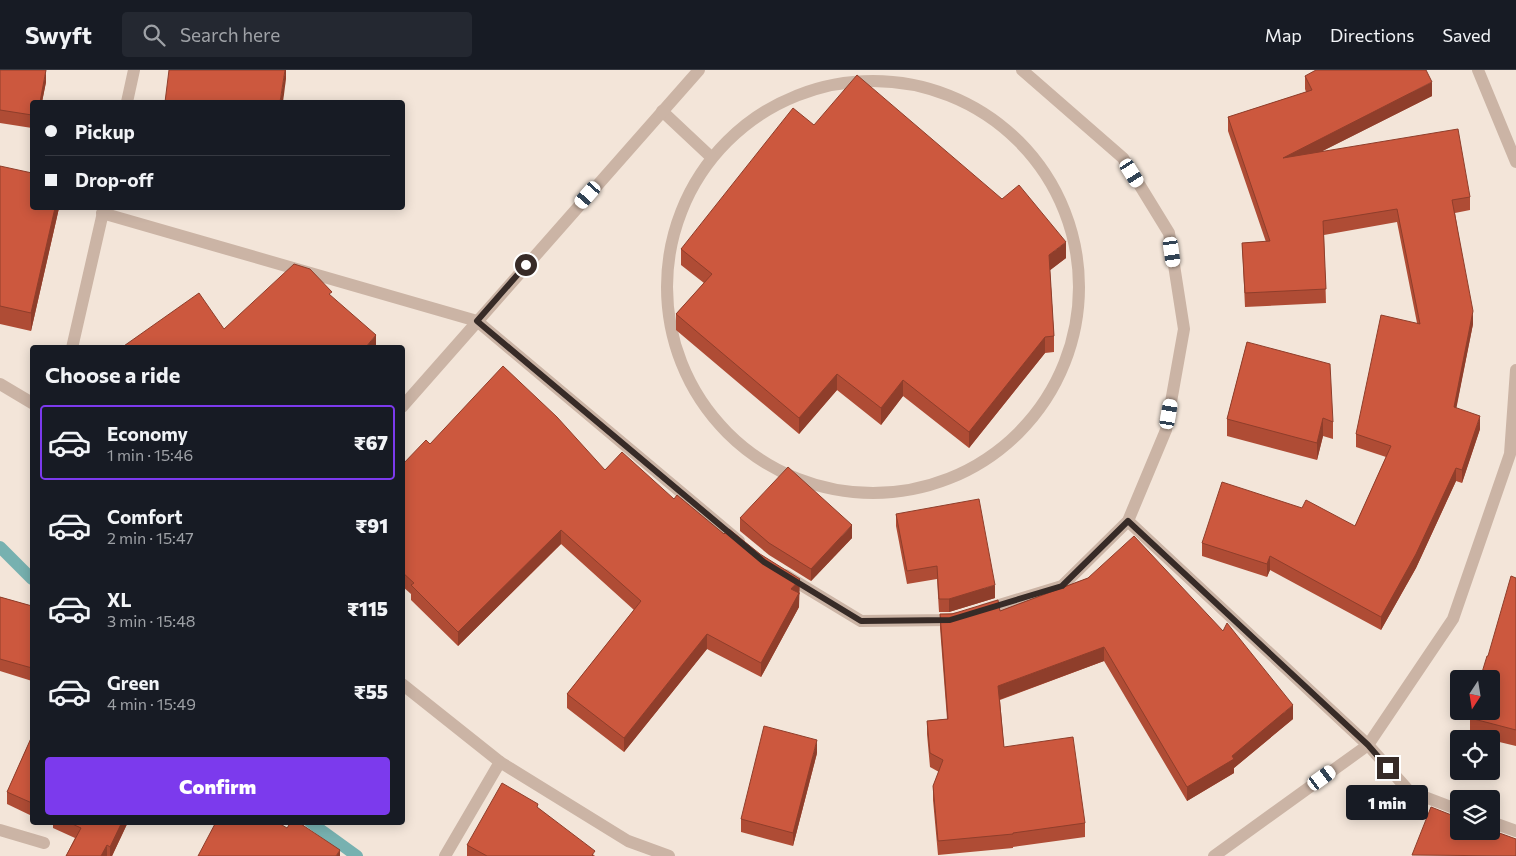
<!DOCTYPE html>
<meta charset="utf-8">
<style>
:root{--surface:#171b24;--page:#242831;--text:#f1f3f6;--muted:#9ea1a6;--line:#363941;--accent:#7c3aed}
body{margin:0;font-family:Commissioner,sans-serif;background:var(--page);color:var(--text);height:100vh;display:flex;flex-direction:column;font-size:19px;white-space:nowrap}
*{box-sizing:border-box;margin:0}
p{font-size:16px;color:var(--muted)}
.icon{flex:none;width:28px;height:28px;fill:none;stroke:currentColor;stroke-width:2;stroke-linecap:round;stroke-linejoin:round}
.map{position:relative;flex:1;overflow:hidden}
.side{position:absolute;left:30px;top:275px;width:375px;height:480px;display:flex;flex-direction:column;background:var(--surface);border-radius:5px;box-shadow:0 2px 12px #0003}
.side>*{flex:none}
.hud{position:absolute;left:30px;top:30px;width:375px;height:110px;border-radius:5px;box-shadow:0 2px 12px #0003;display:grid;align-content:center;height:110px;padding:0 15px;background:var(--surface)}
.needle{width:32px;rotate:192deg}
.controls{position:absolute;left:1450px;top:600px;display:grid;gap:10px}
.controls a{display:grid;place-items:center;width:50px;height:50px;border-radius:5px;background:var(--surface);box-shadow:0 2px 12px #0003;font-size:25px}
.end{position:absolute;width:22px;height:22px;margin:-11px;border:6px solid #372b27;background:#fff;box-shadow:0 0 0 2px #fff}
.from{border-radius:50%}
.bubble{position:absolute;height:35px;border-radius:5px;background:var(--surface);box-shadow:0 2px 12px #0003;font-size:16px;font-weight:800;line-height:35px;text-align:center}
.car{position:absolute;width:15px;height:30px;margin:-15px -8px;border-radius:6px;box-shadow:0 0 4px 1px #0007;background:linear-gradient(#fff 24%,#345 0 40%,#fff 0 76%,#345 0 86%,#fff 0)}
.hud b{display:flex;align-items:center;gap:18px;height:48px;font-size:19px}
.hud b+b{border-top:1px solid var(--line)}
.hud i{width:12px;height:12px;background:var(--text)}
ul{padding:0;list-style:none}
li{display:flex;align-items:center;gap:15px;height:75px;margin:0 10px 8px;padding:0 5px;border:2px solid transparent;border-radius:5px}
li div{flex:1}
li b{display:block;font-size:19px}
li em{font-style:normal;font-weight:800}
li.on{border-color:var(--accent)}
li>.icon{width:45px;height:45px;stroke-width:1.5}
h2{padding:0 15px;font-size:22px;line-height:60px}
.button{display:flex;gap:10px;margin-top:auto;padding:10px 15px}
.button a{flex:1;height:58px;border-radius:5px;background:var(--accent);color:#fff;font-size:20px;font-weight:800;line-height:58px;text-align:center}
header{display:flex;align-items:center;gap:30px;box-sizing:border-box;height:70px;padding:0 25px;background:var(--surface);border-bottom:1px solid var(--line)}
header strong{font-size:24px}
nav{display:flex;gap:28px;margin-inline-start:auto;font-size:18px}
.search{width:350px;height:45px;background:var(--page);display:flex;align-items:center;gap:12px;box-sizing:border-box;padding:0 18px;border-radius:5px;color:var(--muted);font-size:19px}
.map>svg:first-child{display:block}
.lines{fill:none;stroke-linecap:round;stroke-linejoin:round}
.stream{stroke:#77b1b0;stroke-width:12}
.minor{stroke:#cbb4a5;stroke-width:12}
.wall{fill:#af4c35}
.shaded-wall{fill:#8f3e2b}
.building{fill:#cc583e;stroke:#8f3e2b}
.route{stroke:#372b27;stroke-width:6}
</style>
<header>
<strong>Swyft</strong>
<div class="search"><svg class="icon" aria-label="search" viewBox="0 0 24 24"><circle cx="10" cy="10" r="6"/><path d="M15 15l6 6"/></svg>Search here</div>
<nav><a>Map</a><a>Directions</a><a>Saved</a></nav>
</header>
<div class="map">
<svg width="1516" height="786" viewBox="0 0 1516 786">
<rect width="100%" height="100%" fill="#f3e5d9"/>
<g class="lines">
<!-- stream -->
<g class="stream">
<polyline points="0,477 32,509"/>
<polyline points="310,752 357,786"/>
</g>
<!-- minor -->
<g class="minor">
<polyline points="1478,0 1516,92"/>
<circle cx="873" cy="217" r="206"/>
<polyline points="127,32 134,0"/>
<polyline points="662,41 711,87"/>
<polyline points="102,143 477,251 739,471"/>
<polyline points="72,278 104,138"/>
<polyline points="0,314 32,333"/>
<polyline points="402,337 699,0"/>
<polyline points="1128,451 1368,675 1409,721 1459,740"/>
<polyline points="785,505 861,551 950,550 957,548"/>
<polyline points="983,540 1062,516 1128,451 1166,360 1184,259 1169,163 1123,88 1022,0"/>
<polyline points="402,614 500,692 628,771 669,786"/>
<polyline points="1491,752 1516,761"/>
<polyline points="0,760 44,773"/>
<polyline points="445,786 500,692"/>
<polyline points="1214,786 1368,675 1453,549 1510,384 1516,300"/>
</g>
</g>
<!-- wall -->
<g class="wall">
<polygon points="0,0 46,12 42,32 32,32 32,58 0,53"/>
<polygon points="1305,6 1432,26 1322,81 1470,127 1470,140 1455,143 1473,254 1456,338 1480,359 1462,413 1456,411 1416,498 1381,560 1270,500 1267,507 1202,486 1202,473 1355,456 1386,387 1356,377 1356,364 1417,253 1397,152 1324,165 1326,233 1245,237 1242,173 1266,172 1228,61 1228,47 1306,22 1305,19"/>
<polygon points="814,55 1066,188 1050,200 1054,266 1054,282 1045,283 969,378 903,326 881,355 837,320 799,364 676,260 676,244 704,213 681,195 681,179"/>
<polygon points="0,96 32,138 59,138 31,261 0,254"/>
<polygon points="1247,272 1333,352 1333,369 1323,366 1317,390 1227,366 1227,349"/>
<polygon points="430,374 605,400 674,429 724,464 800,523 799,525 799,537 761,607 707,579 624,682 567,638 567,624 634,540 561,474 458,576 411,530 411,524 402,516 402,395"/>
<polygon points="896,444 995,528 949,542 939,542 937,509 907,514 896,456"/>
<polygon points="740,448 852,468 811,511 769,485 740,461"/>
<polygon points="1088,508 1293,649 1234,698 1234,703 1187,731 1104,591 1000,630 1004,677 1085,753 1085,767 1013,777 1013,778 938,785 933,730 933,716 939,702 930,697 927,664 927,651 947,649 940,558 940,544 1000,541"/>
<polygon points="1516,508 1516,676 1491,670 1491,669 1487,669 1470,664 1470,648"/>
<polygon points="0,527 32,536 32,611 0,601"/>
<polygon points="32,666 32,746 7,734 7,722"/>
<polygon points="817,683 793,776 741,762 741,749"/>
<polygon points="538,738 595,786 467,786 467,775"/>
<polygon points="48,752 128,752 112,786 66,786 75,768 53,758 53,755"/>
</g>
<!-- shaded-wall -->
<g class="shaded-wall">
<polygon points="46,0 46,12 42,32 40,32"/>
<polygon points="285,0 286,0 286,9 283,32 280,32"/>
<polygon points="1432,12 1432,26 1283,101 1283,88"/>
<polygon points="55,138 59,138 31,261 31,243"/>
<polygon points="1066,172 1066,188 1049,201 1049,185"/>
<polygon points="1473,241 1473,254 1454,350 1454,337"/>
<polygon points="376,265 376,278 365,278"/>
<polygon points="1045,267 1045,283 969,378 969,362"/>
<polygon points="837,304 837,320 799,364 799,348"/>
<polygon points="903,310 903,326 881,355 881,338"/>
<polygon points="1480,346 1480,359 1462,413 1462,400"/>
<polygon points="1323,348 1323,366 1317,390 1317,373"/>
<polygon points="1456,398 1456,411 1416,498 1381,560 1381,547"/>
<polygon points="852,455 852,468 811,511 811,499"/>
<polygon points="561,460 561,474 458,576 458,562"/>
<polygon points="1270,486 1270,500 1267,507 1267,494"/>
<polygon points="800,509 799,537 761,607 761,593 791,519"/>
<polygon points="995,515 995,528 949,542 949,529"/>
<polygon points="707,564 707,579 624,682 624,668"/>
<polygon points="1104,577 1104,591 998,630 998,616"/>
<polygon points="1293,635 1293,649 1234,698 1234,703 1187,731 1187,717 1232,686"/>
<polygon points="817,670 817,683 793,776 793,763"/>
<polygon points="122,752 128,752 112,786 110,786 110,777"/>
<polygon points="107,775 107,786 101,786"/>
<polygon points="340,780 340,786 336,786"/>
</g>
<!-- building -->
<g class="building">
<polygon points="0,0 46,0 40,32 32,32 32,45 0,40"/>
<polygon points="169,0 285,0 280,32 165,32"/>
<polygon points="1316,0 1426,0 1432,12 1283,88 1458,59 1470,127 1452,130 1473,241 1454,337 1480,346 1462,400 1456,398 1416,484 1381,547 1270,486 1267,494 1202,473 1222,412 1302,438 1306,430 1355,456 1391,376 1356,364 1381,245 1420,254 1397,139 1323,151 1326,219 1245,223 1242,173 1270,171 1228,47 1312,20 1305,6"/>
<polygon points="857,5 1002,129 1019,115 1066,172 1049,185 1054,266 1045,267 969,362 903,310 881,338 837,304 799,348 676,244 712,204 681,179 793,38 814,55"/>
<polygon points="0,96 32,103 32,138 55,138 31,243 0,236"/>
<polygon points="294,194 310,199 332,222 329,224 376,265 365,278 121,278 199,223 224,259"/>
<polygon points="1247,272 1330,294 1333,352 1323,348 1317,373 1227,349"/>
<polygon points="503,296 557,347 605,400 622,382 674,429 677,425 724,464 729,459 760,484 800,509 791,519 799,523 761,593 707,564 624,668 567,624 641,531 561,460 458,562 411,515 414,513 402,502 402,395 426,370 430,374"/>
<polygon points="788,397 852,455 811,499 769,473 740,448"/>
<polygon points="979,429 995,515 949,529 939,529 937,496 907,501 896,444"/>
<polygon points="1134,466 1223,561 1227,553 1293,635 1232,686 1234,689 1187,717 1104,577 998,616 1004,677 1073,667 1085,753 1013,763 1013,764 938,771 933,716 943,690 930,683 927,651 948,649 940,544 952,544 998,530 1000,541 1088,508"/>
<polygon points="1511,506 1516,508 1516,660 1470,648 1472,641 1491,641 1491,609 1480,609 1487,586 1488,586"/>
<polygon points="0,527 32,536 32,598 0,589"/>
<polygon points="764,656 817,670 793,763 741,749"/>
<polygon points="32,666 32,733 7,722"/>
<polygon points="502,713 538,734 537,737 595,781 592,785 593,786 487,786 467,775"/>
<polygon points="1431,737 1459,748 1459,761 1491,761 1491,760 1516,769 1516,786 1412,785"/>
<polygon points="68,752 122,752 110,777 107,775 101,786 66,786 81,758"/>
<polygon points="216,752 277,752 287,758 291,752 298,752 340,780 336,786 198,786"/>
</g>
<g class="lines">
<!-- route -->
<polyline class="route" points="526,195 477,251 764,492 861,551 950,550 1062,516 1128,451 1368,675 1388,698"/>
</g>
</svg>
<div class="controls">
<a><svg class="needle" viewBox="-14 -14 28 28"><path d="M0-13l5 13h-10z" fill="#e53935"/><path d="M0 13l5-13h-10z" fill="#9ea1a6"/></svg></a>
<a><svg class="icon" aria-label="locate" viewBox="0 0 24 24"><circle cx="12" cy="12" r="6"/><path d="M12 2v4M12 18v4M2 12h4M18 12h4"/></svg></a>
<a><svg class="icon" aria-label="layers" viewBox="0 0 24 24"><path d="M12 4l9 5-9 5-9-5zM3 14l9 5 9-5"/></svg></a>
</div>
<i class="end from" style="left:526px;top:195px"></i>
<i class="end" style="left:1388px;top:698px"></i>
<div class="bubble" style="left:1346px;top:715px;width:82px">1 min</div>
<i class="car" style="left:1132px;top:103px;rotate:148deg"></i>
<i class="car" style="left:588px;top:125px;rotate:221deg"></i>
<i class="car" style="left:1172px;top:182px;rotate:172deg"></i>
<i class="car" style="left:1169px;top:344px;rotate:10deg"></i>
<i class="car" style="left:1322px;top:708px;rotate:54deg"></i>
<div class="hud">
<b><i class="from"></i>Pickup</b>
<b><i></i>Drop-off</b>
</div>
<section class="side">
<h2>Choose a ride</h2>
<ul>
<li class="on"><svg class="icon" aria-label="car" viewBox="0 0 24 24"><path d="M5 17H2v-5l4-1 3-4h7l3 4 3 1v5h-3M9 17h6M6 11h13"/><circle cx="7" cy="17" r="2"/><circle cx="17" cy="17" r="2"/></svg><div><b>Economy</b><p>1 min · 15:46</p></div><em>₹67</em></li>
<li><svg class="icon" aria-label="car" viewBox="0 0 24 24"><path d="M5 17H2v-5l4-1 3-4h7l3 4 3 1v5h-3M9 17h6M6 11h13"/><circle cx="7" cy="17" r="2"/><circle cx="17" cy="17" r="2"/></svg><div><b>Comfort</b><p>2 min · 15:47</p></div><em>₹91</em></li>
<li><svg class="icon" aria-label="car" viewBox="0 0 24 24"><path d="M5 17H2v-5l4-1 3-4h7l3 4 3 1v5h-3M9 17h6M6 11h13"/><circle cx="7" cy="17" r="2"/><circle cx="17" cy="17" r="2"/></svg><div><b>XL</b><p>3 min · 15:48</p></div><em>₹115</em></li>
<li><svg class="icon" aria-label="car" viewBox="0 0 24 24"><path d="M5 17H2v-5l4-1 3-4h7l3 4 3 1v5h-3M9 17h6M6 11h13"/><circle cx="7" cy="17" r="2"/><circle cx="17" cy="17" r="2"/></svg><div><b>Green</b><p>4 min · 15:49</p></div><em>₹55</em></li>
</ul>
<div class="button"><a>Confirm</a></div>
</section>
</div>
